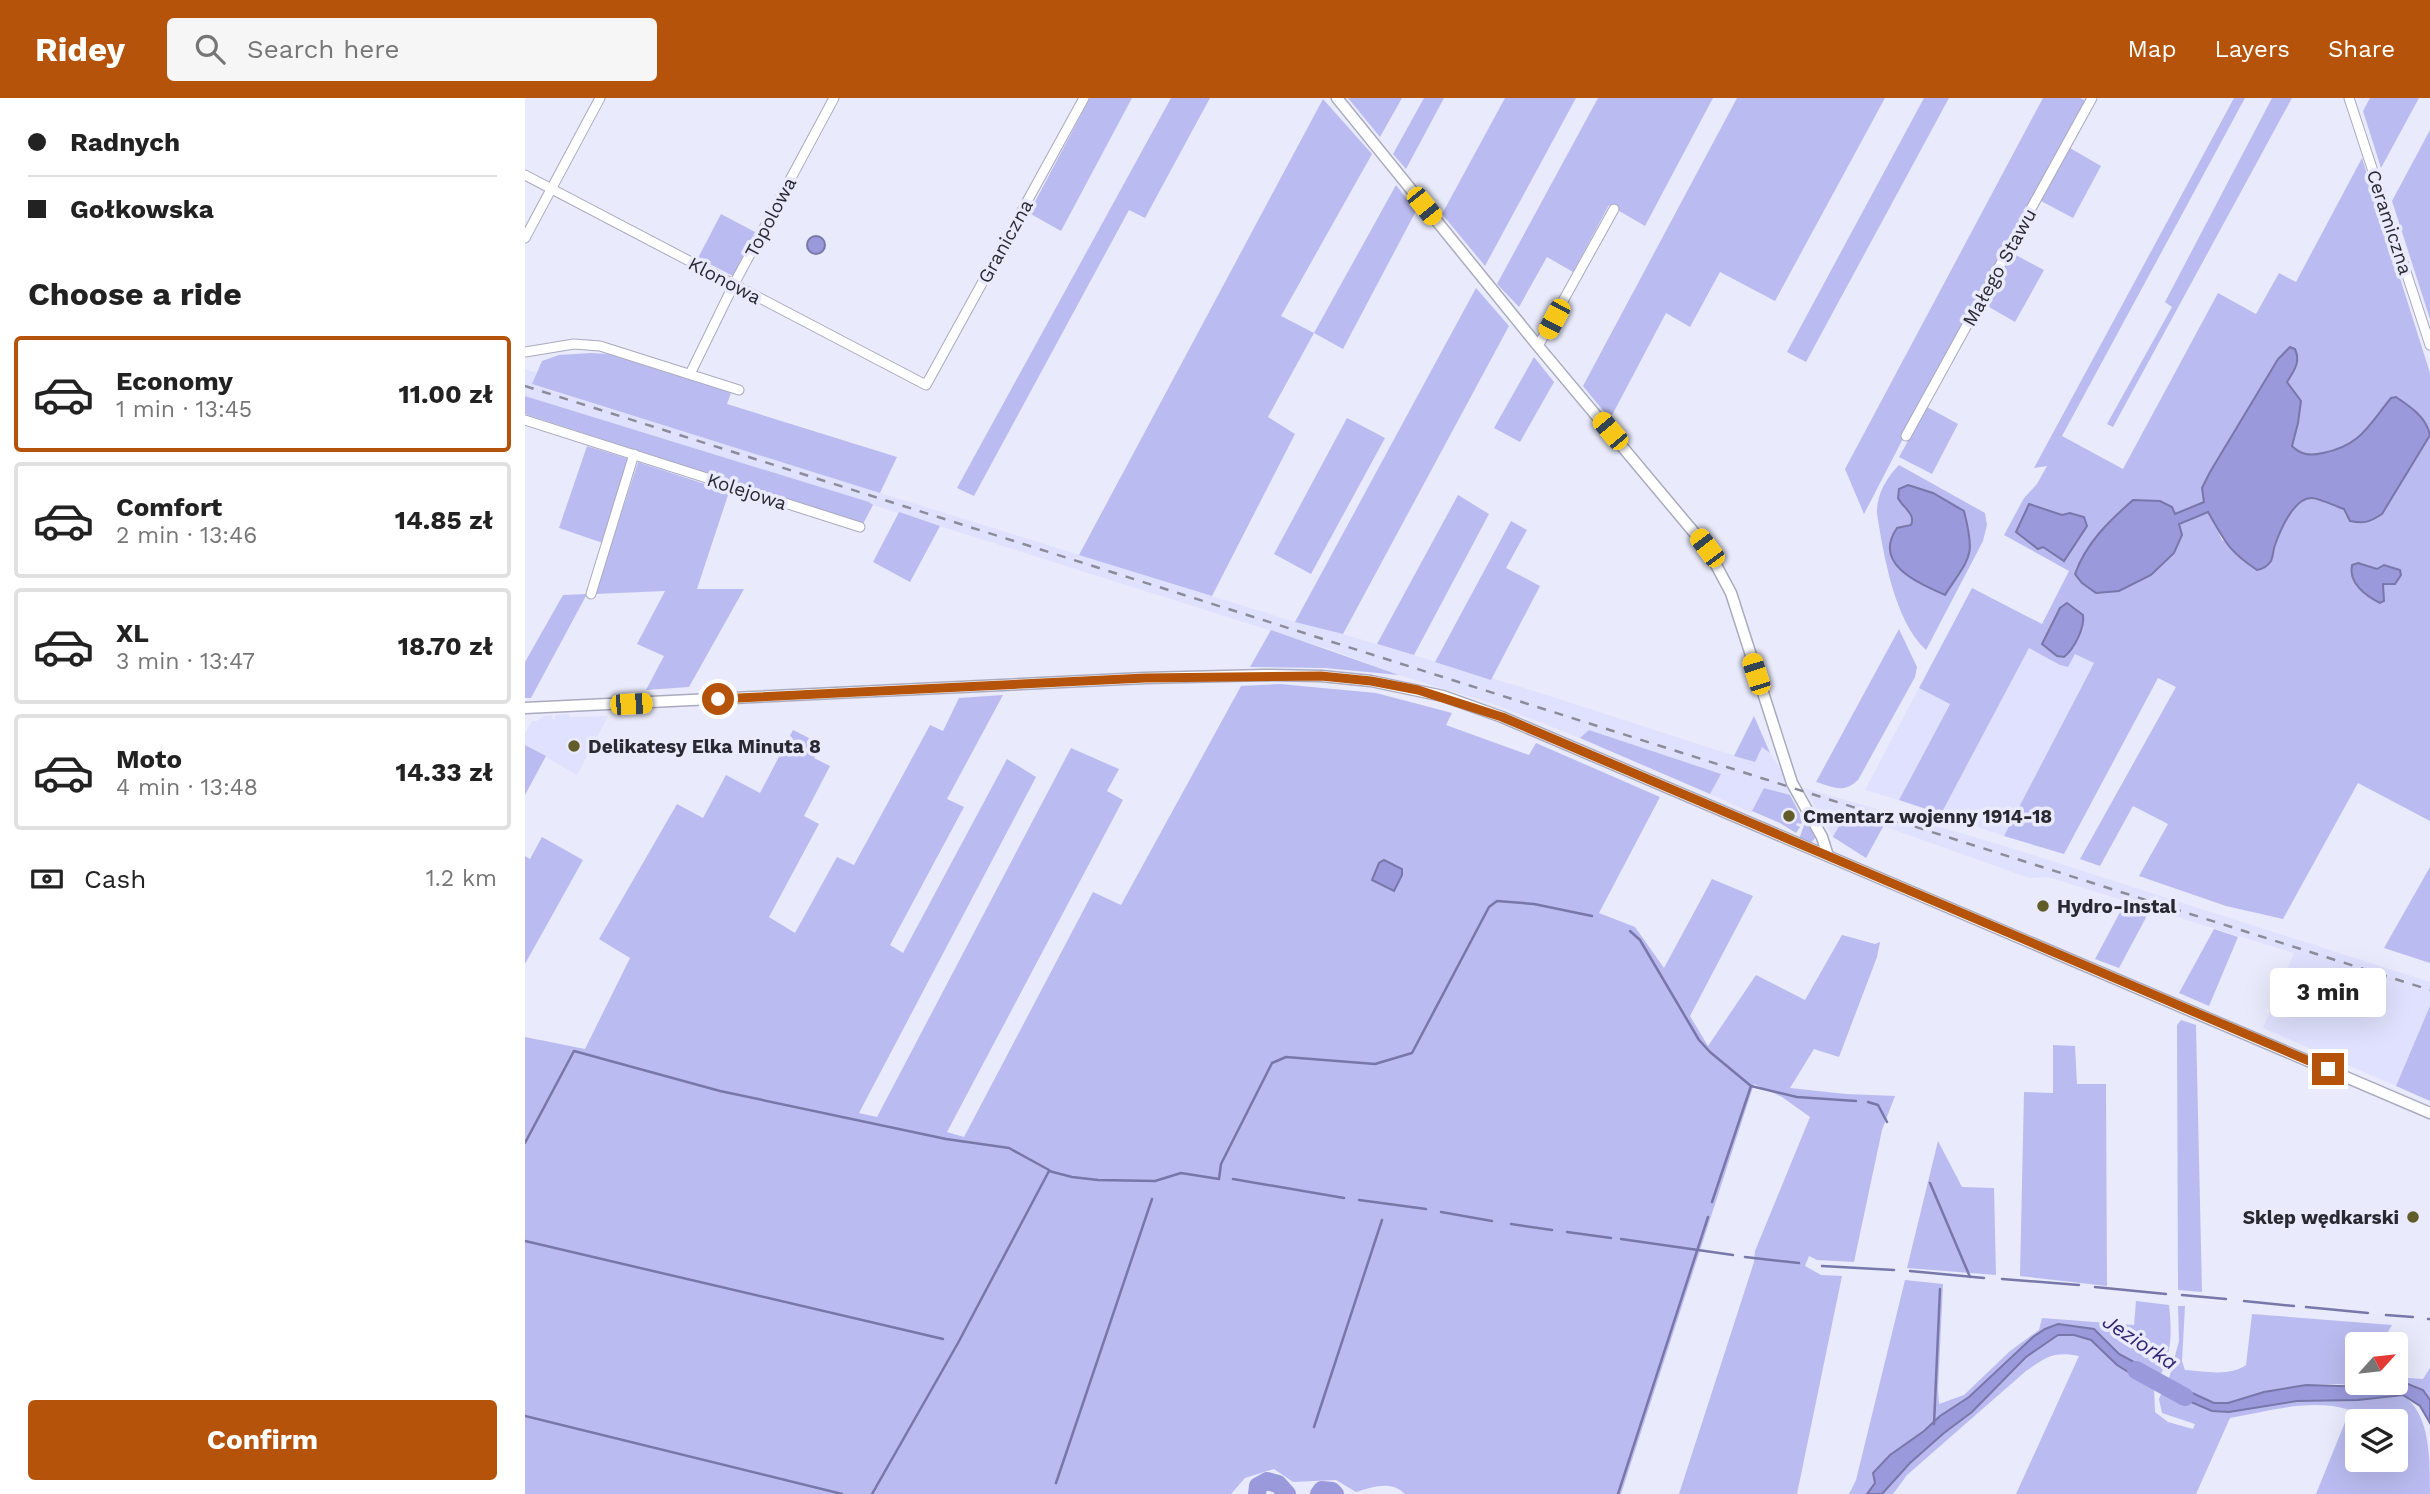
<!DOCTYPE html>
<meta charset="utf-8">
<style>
:root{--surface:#fff;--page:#f6f6f6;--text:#222;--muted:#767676;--line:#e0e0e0;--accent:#b45309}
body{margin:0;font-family:"Work Sans",sans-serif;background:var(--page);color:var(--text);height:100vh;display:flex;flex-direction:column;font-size:26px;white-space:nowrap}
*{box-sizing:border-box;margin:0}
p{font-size:23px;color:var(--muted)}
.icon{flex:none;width:38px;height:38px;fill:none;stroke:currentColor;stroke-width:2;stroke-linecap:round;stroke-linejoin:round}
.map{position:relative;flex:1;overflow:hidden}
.drawer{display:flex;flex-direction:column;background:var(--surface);width:525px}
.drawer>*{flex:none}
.banner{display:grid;align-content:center;height:154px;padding:0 28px;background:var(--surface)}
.needle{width:46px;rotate:63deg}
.buttons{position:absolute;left:1820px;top:1234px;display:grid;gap:14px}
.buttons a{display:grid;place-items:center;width:63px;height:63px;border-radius:7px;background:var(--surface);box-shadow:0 7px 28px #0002;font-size:35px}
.end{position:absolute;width:32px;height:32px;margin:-16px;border:9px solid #b45309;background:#fff;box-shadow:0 0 0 4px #fff}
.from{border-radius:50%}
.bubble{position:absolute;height:49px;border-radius:7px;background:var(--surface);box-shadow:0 7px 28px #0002;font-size:23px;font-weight:700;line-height:49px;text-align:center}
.car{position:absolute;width:21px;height:42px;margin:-21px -10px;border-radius:9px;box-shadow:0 0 5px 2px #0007;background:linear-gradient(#f5c518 24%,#345 0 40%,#f5c518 0 76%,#345 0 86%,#f5c518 0)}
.banner b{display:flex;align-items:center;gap:24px;height:66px;font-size:26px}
.banner b+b{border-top:2px solid var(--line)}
.banner i{width:18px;height:18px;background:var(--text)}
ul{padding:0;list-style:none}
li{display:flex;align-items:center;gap:21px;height:116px;margin:0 14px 10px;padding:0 14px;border:4px solid var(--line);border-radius:7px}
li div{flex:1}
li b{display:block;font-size:26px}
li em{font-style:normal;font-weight:700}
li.on{border-color:var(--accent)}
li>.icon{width:63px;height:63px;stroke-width:1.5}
h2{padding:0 28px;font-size:32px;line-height:84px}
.pay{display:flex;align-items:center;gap:18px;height:77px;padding:0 28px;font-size:26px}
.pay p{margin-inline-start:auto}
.primary-button{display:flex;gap:14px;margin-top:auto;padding:14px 28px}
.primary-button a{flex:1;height:80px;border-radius:7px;background:var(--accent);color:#fff;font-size:28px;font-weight:700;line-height:80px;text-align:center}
header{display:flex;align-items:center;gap:42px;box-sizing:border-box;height:98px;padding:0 35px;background:var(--accent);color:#fff}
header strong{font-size:33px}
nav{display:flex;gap:38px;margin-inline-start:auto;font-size:24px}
.search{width:490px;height:63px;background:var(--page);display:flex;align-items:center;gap:18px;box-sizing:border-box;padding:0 24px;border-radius:7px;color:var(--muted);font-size:26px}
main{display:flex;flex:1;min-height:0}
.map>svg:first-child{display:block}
.built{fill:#e0e1fe}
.green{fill:#babcf1;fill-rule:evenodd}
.water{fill:#9999dc;stroke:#7777a9;stroke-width:2}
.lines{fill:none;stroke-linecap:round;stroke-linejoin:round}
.stream{stroke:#7777a9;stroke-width:2.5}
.river{stroke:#9999dc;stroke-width:18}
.minor-casing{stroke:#a9aabe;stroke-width:11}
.tertiary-casing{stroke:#a9aabe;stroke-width:13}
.minor{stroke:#fff;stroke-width:9}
.tertiary{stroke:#fff;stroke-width:10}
.rail{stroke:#8c8c99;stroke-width:2.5;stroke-dasharray:9 9;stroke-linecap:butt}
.route{stroke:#b45309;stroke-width:9}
.poi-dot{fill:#615c28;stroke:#e9eafb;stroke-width:2.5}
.labels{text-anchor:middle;stroke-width:7;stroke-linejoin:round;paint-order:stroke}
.street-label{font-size:19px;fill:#292931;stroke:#e9eafb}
.poi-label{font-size:19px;font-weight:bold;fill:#292931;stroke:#e9eafb;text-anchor:start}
.water-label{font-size:21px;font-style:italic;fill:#302471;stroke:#e9eafb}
</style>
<header>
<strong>Ridey</strong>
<div class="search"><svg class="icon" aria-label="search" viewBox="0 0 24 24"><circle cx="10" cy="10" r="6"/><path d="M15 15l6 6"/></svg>Search here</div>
<nav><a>Map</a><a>Layers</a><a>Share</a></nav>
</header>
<main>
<section class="drawer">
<div class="banner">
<b><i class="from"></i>Radnych</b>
<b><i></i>Gołkowska</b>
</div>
<h2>Choose a ride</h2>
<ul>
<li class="on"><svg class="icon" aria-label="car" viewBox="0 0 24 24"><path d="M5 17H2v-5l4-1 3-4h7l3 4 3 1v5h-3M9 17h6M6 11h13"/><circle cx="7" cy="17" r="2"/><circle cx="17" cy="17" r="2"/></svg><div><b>Economy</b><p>1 min · 13:45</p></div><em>11.00 zł</em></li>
<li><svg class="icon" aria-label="car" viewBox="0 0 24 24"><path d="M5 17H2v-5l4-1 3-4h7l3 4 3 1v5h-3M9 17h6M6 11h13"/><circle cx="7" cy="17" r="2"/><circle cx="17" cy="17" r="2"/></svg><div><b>Comfort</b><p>2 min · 13:46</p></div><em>14.85 zł</em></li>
<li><svg class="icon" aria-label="car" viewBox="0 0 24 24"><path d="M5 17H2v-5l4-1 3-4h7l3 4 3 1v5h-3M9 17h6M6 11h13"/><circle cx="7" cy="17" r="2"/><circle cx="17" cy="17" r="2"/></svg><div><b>XL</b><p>3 min · 13:47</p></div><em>18.70 zł</em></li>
<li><svg class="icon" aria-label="car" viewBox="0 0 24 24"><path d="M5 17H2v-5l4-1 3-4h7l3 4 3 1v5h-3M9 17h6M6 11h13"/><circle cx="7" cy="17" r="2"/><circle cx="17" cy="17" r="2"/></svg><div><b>Moto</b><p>4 min · 13:48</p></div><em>14.33 zł</em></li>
</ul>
<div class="pay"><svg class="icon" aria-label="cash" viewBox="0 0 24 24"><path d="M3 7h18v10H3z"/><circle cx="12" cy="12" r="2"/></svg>Cash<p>1.2 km</p></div>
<div class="primary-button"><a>Confirm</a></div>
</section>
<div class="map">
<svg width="1905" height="1396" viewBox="0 0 1905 1396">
<rect width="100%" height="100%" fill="#e9eafb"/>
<!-- built -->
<g class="built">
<polygon points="0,271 12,275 8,287 770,524 787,527 1009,593 1229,664 1237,649 1245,655 1253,667 1262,682 1265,697 1239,690 1227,715 1185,696 1195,676 1065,632 1055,640 968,606 874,577 807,552 348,407 343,404 0,298"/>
<polygon points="1504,550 1535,567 1543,569 1550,556 1569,564 1479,738 1416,716"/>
<polygon points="1394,590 1425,605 1374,702 1340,692"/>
<polygon points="44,616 45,619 83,618 52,677 0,647 0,636 7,623 12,623 19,618 27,617 27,621 30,621 30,617"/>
<polygon points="1279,690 1473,746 1905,884 1905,908 1871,988 1738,930 1769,855 1523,779 1504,780 1322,715 1308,739"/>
</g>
<!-- green -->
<g class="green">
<polygon points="565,0 607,0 536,133 504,115"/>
<polygon points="646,0 685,0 620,120 604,112 449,398 432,390"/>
<polygon points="823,0 877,0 855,39"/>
<polygon points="899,0 919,0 881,71 868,56"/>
<polygon points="980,0 1051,0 960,168 917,116"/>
<polygon points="1073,0 1188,0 1120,128 1084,107 1048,174 1022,159 994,209 972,186"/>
<polygon points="1212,0 1360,0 1250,203 1195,174 1165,229 1141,215 1085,321 1058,288"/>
<polygon points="1399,0 1424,0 1281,264 1262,254"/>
<polygon points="1518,0 1555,0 1561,3 1396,306 1339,416 1320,371"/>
<path d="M 1709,0 L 1720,0 L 1537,338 L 1598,371 L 1693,195 L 1731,216 L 1754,175 L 1771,184 L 1837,60 L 1905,275 L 1905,723 L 1833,685 L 1758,821 L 1701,808 L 1614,778 L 1643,726 L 1608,708 L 1575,768 L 1555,761 L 1651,589 L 1633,580 L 1539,756 L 1479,738 L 1569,565 L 1550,556 L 1543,569 L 1535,567 L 1504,550 L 1416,716 L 1374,702 L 1425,606 L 1394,590 L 1447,490 L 1517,526 L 1544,473 L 1479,437 L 1499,400 L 1512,386 L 1522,368 L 1509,370 ZM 1765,249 L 1772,268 L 1762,284 L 1773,325 L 1767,348 C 1800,378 1852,324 1879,304 L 1902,327 L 1821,418 L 1819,411 C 1809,408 1798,401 1787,400 C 1767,399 1749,446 1747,462 L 1697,442 L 1684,414 L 1654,426 L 1650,417 L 1680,404 L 1695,357 L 1753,261 Z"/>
<polygon points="1747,0 1767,0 1588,329 1582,326 1647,209 1640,204"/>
<polygon points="1845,0 1894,0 1856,70 1838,13"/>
<polygon points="798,1 847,56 756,218 789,235 871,87 891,113 818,251 789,235 743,319 770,336 687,498 554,457"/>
<polygon points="1905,32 1905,221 1867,103"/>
<polygon points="1545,50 1576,68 1548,120 1516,103"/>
<polygon points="196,116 230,134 208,178 173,160"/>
<polygon points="1487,155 1519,172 1490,224 1459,206"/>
<polygon points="951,190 984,228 818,536 770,524"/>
<polygon points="66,255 83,256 206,295 202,306 372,359 355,395 7,286 17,263 34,257"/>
<polygon points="1009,259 1029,284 995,344 969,330"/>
<polygon points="0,298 344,404 348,407 338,426 0,316"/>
<polygon points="1402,309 1433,326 1407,376 1374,359"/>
<polygon points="822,320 860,340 786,476 749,456"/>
<polygon points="62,348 104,361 78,445 34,430"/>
<polygon points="113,364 204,394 172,491 219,491 164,589 121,592 139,558 112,546 140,493 70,496"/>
<path d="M 1374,367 L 1460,415 L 1462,427 L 1458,443 L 1401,552 C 1369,522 1359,458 1352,416 C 1351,398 1361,380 1374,367 ZM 1377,408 L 1443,461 L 1372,430 L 1386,427 L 1388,418 Z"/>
<polygon points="933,397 964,416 889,557 852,546"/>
<polygon points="374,414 415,428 385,484 348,464"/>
<polygon points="986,423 1002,432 981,470 1015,488 966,582 910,564"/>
<polygon points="62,496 6,600 0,600 0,564 38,497"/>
<path d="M 1374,531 L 1392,569 L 1390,579 L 1333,682 C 1318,696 1309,689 1291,684 Z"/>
<polygon points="746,532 874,577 800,570 725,569"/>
<path d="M 755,586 L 851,595 L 927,615 L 921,627 L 1004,657 L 1011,645 L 1135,699 L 1074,815 L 1110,829 L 1139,870 L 1187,781 L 1228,798 L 1165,918 L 1183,948 L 1231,877 L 1280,902 L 1317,837 L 1350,846 L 1355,844 L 1352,859 L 1314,959 L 1289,951 L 1265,990 L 1321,996 L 1370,998 L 1357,1032 L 1329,1164 L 1292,1162 L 1284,1158 L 1280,1168 L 1296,1177 L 1317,1178 L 1272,1396 L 1154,1396 L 1229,1164 L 1230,1153 L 1285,1019 L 1257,999 L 1229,986 L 1096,1396 L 880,1396 C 866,1382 848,1389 831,1394 L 811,1382 L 768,1384 L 749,1371 L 720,1380 L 706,1396 L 0,1396 L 0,939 L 60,951 L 105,860 L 74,841 L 152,706 L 178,720 L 201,677 L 235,695 L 268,632 L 296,646 L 289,660 L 305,668 L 279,718 L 294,726 L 244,819 L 270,835 L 312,759 L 329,767 L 405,627 L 418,633 L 434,600 L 478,597 L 422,701 L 439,709 L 365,847 L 378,855 L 482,661 L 511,679 L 334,1015 L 352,1019 L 546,650 L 594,671 L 582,693 L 598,702 L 422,1034 L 439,1039 L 568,794 L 596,807 L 716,588 Z"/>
<polygon points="1229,618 1245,655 1237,649 1230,664 1209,658"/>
<polygon points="1064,632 1196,676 1185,696 1055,640"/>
<polygon points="0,647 21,658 0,697"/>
<polygon points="1239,690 1265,697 1278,722 1276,726 1272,725 1271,727 1275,729 1271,735 1255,725 1227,713"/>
<polygon points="1321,715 1359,727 1341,760 1308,739"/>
<polygon points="1281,722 1290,740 1286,745 1274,741"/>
<polygon points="17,739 58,762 0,866 0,758 5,761"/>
<polygon points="1905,769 1905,865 1859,850"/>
<polygon points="1601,803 1625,812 1594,870 1570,861"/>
<polygon points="1689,831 1713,839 1684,908 1654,895"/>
<polygon points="1905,908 1905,1003 1871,988"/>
<polygon points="1656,922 1671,927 1677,1194 1653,1192 1652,927"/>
<polygon points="1528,947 1550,948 1552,986 1581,986 1582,1188 1495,1178 1499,994 1528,995"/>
<polygon points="1413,1043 1437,1089 1469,1090 1471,1177 1382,1170"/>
<path d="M 1380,1182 L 1418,1186 L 1413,1291 L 1414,1306 L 1439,1297 L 1485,1253 L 1514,1232 L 1517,1220 L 1609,1227 L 1611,1203 L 1644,1207 C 1647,1233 1647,1255 1635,1278 L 1594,1256 L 1569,1231 L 1508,1239 L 1444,1299 L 1415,1318 L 1399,1333 L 1365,1357 L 1348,1375 L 1350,1385 L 1342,1396 L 1324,1396 L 1331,1382 Z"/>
<path d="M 1653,1208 L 1660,1208 L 1657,1263 L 1660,1272 C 1679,1273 1705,1279 1721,1267 L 1727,1216 L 1867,1227 L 1856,1246 L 1832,1246 L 1832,1284 L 1871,1284 L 1871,1279 L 1898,1281 L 1905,1270 L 1905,1302 L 1898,1292 L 1883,1286 L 1846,1289 L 1813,1286 L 1781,1287 L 1739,1294 L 1703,1305 L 1689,1305 L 1643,1284 L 1654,1243 Z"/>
<path d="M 1533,1237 C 1570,1233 1575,1255 1600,1273 C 1609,1279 1620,1285 1629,1290 L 1630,1314 L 1643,1324 L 1668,1331 L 1670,1326 L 1637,1315 L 1634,1301 L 1638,1292 L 1687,1313 L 1704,1314 L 1772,1303 L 1833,1302 L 1878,1297 C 1905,1317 1905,1358 1905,1396 L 1791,1396 L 1825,1312 C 1786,1300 1744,1313 1705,1320 L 1671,1396 L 1491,1396 L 1554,1258 C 1529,1253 1521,1259 1501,1273 L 1382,1377 L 1368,1396 L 1357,1396 L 1385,1365 L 1419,1335 L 1447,1314 L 1501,1259 ZM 1832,1323 L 1871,1323 L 1871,1362 L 1832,1362 Z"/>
</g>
<!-- water -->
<g class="water">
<circle cx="291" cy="147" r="9"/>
<path d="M 1765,249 L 1770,251 C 1776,264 1769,273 1762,284 L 1776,303 L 1773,325 L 1767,348 C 1776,357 1785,358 1798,355 C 1835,348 1843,328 1866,300 L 1871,299 C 1886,309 1901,319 1905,337 L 1857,416 C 1845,424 1839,426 1825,423 L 1819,411 C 1809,408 1797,401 1787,400 C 1769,399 1755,433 1750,447 C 1748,452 1748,459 1746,463 C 1742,469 1738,471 1732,472 C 1702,452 1700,443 1683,414 L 1654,426 L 1657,437 L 1649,455 L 1626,477 L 1594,493 L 1571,495 L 1557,485 L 1550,476 C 1561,445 1584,423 1608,402 L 1635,403 L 1647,409 L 1650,416 L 1679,404 L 1677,390 L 1685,374 L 1753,261 Z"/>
<path d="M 1383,387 L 1408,395 L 1439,413 C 1451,460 1445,458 1420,497 C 1393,485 1347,466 1372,430 L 1386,427 C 1391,416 1378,410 1373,400 L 1374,391 Z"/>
<polygon points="1504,406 1537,417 1545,415 1559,419 1562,428 1539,463 1518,449 1513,451 1491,434"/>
<path d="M 1833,465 L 1852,471 L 1859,467 L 1875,472 L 1876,477 L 1870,486 L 1858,486 L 1859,503 L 1855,505 C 1841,498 1823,485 1827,467 Z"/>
<path d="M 1542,505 L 1558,517 C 1560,530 1549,551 1539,559 L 1532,558 L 1517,546 L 1535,510 Z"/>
<polygon points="859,762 877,771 877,777 869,793 847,782 854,765"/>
<polygon points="1533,1226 1569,1231 1594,1256 1635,1278 1629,1290 1592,1267 1566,1242 1549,1237 1533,1237 1501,1259 1447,1314 1419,1335 1385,1365 1357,1396 1342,1396 1350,1385 1348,1375 1365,1357 1399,1333 1415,1318 1444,1299 1508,1239 1520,1231"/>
<polygon points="1643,1284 1689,1305 1703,1305 1739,1294 1781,1287 1846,1289 1883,1286 1898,1292 1905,1302 1905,1325 1895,1308 1878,1297 1833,1302 1772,1303 1704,1314 1687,1313 1638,1292"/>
</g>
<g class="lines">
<!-- stream -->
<g class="stream">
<polyline points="1105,833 1115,842 1174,942 1185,954 1226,988 1187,1104"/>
<polyline points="1226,988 1272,999 1331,1003"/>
<polyline points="1343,1004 1353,1007 1362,1024"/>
<polyline points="0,1045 49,953 195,993 421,1041 484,1050 524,1072"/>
<polyline points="708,1081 819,1100"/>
<polyline points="1405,1085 1445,1179"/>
<polyline points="834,1102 901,1111"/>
<polyline points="916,1114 967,1123"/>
<polyline points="986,1126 1027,1132"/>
<polyline points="1042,1134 1086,1140"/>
<polyline points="1096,1141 1208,1157"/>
<polyline points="0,1143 418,1241"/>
<polyline points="1220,1159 1274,1165"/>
<polyline points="1297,1168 1369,1172"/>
<polyline points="1385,1173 1459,1180"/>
<polyline points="1477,1181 1554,1187"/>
<polyline points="1570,1189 1641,1196"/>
<polyline points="1657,1197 1701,1201"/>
<polyline points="1719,1203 1769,1208"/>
<polyline points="1781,1209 1843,1215"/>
<polyline points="1861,1217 1888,1219"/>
<polyline points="1903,1221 1905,1221"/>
<polyline points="0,1318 317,1396"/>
<polyline points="1409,1326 1415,1191"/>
<polyline points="789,1329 857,1122"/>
<polyline points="531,1385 627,1101"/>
<polyline points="347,1396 433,1245 524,1073 547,1079 573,1082 630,1083 656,1075 694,1081 696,1066 747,965 761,959 850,966 887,955 964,809 972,803 1009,806 1067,818"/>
<polyline points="1093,1396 1183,1119"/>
</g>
<!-- river -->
<g class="river">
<polyline points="1611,1272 1660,1299"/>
<polyline points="732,1396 733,1388 742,1383 753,1386 762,1396"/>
<polyline points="794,1396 797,1392 807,1393 810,1396"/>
</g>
<defs>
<g id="minor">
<polyline points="1824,0 1905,247"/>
<polyline points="0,77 401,287 559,0"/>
<polyline points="0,140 75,0"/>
<polyline points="1013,248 1089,111"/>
<polyline points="0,254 49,246 75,248 214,292"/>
<polyline points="165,276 209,186 309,0"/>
<polyline points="0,322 335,429"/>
<polyline points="1381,338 1567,0"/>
<polyline points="66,496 109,356"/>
</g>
<g id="tertiary">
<polyline points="812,0 1013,248 1182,450 1206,495 1267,685 1297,739 1303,758"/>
<polyline points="0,610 620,580 740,577 796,578 846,583 918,598 977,619 1905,1015"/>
</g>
</defs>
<!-- minor casing -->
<use href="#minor" class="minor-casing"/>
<!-- tertiary casing -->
<use href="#tertiary" class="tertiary-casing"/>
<!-- minor -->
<use href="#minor" class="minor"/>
<!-- tertiary -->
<use href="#tertiary" class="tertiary"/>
<!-- rail -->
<polyline class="rail" points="0,288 1905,892"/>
</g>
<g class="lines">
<!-- route -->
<polyline class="route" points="193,601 620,580 796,578 846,583 893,592 977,619 1803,971"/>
</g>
<!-- markers -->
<g class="poi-dot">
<circle cx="49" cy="648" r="7"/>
<circle cx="1264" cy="718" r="7"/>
<circle cx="1518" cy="808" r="7"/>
<circle cx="1888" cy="1119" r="7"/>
</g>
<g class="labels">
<!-- street labels -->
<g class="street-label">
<text transform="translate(245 119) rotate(-62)" y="7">Topolowa</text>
<text transform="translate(1865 124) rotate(72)" y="7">Ceramiczna</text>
<text transform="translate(480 143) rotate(-61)" y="7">Graniczna</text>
<text transform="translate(1474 169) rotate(-61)" y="7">Małego Stawu</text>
<text transform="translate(200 182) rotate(28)" y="7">Klonowa</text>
<text transform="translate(222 393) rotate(18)" y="7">Kolejowa</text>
</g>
<!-- poi labels -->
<g class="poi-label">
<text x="63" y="655">Delikatesy Elka Minuta 8</text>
<text x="1278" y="725">Cmentarz wojenny 1914-18</text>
<text x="1532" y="815">Hydro-Instal</text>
<text x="1874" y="1126" text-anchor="end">Sklep wędkarski</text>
</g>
<!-- water labels -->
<g class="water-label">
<text transform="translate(1615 1244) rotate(33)" y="7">Jeziorka</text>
</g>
</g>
</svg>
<div class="buttons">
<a><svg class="needle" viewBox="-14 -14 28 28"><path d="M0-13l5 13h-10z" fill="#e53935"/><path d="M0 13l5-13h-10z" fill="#767676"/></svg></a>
<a><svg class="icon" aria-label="layers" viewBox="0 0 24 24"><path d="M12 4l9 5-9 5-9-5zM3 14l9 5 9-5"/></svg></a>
</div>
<i class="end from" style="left:193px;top:601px"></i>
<i class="end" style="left:1803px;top:971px"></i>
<div class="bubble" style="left:1745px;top:870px;width:116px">3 min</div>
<i class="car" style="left:899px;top:108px;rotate:141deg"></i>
<i class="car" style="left:1029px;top:221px;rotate:208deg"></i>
<i class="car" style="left:1085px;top:333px;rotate:320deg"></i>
<i class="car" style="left:1182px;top:450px;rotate:323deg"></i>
<i class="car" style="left:1231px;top:576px;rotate:342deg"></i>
<i class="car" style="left:106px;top:606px;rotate:87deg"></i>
</div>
</main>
